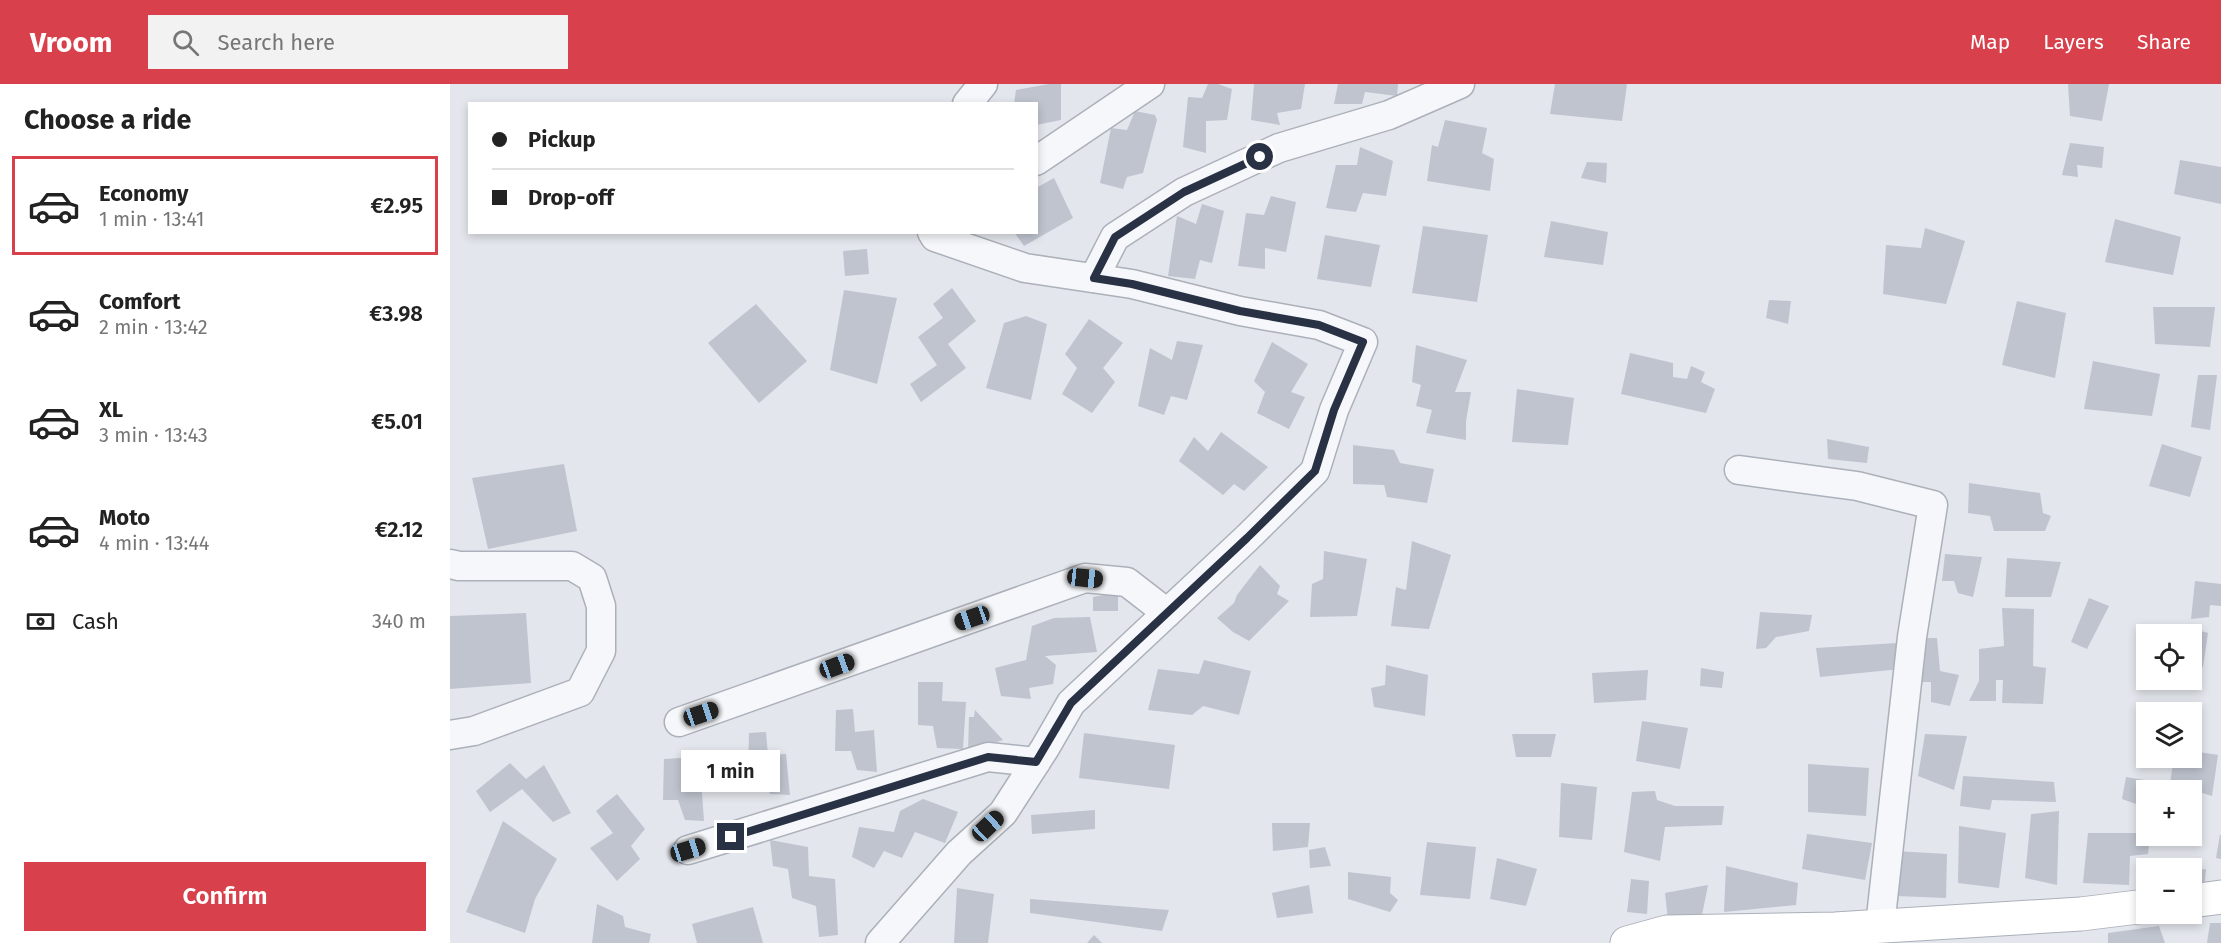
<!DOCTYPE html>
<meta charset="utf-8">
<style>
:root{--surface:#fff;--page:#f2f2f2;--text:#222;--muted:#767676;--line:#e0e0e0;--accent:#d8404c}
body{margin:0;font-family:"Fira Sans",sans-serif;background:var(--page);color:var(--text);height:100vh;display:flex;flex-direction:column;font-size:22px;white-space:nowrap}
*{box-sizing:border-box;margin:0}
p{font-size:20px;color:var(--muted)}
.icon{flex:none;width:33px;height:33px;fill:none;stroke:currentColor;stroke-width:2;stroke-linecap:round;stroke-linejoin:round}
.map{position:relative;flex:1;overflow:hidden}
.sheet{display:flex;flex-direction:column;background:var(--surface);width:450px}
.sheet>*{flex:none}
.guide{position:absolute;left:18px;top:18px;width:570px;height:132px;border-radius:0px;box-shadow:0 3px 9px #0003;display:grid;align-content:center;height:132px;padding:0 24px;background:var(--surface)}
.controls{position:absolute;left:1686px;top:540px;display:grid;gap:12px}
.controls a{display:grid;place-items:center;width:66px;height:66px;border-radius:0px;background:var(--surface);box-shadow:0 3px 9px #0003;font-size:30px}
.end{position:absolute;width:27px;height:27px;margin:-14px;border:8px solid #293145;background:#fff;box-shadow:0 0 0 3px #fff}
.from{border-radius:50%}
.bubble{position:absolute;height:42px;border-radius:0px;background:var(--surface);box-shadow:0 3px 9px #0003;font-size:20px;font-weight:600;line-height:42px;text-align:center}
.car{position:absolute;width:18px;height:36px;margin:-18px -9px;border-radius:8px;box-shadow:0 0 4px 2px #0007;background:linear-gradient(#222 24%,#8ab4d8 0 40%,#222 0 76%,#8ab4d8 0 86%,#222 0)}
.guide b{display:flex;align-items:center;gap:21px;height:57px;font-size:22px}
.guide b+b{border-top:2px solid var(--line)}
.guide i{width:15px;height:15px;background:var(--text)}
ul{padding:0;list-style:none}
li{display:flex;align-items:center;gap:18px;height:99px;margin:0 12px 9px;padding:0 12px;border:3px solid transparent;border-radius:0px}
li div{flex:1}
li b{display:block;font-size:22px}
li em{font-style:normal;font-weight:600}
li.current{border-color:var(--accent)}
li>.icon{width:54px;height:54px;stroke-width:1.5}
h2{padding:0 24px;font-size:27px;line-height:72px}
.pay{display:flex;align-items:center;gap:15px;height:66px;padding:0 24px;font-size:22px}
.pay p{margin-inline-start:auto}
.action{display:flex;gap:12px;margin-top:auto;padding:12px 24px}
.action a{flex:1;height:69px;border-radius:0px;background:var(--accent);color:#fff;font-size:24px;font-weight:600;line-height:69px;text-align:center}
header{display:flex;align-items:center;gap:36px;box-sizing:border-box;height:84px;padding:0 30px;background:var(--accent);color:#fff}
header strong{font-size:28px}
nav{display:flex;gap:33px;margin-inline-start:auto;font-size:21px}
.search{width:420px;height:54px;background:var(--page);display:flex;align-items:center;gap:15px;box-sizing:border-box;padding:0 21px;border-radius:0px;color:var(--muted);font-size:22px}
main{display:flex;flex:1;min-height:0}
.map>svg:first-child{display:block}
.building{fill:#bfc4cf}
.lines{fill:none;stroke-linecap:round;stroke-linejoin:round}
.street-casing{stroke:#abb0ba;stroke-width:31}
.secondary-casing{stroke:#abb0ba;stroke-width:35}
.street{stroke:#f6f7fa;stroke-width:28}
.secondary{stroke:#fff;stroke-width:33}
.route{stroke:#293145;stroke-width:8}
</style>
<header>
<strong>Vroom</strong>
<div class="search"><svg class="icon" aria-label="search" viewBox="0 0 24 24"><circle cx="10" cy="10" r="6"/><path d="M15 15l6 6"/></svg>Search here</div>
<nav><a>Map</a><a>Layers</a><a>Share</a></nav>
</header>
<main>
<section class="sheet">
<h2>Choose a ride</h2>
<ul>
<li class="current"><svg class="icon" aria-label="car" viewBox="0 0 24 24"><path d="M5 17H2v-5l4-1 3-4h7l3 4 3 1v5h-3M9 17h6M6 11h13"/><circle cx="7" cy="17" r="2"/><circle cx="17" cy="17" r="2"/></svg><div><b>Economy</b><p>1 min · 13:41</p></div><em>€2.95</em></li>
<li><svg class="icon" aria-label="car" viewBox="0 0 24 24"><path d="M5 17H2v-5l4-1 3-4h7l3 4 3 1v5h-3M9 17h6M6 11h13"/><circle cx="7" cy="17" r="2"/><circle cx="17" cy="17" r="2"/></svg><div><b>Comfort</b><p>2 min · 13:42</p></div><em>€3.98</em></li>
<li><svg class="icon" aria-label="car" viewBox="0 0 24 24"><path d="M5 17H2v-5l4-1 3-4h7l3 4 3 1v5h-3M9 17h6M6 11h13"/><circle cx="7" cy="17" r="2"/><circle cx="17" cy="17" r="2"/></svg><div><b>XL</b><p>3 min · 13:43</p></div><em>€5.01</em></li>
<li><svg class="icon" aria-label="car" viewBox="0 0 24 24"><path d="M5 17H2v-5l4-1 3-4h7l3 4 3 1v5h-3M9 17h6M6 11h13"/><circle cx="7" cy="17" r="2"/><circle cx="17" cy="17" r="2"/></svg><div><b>Moto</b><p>4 min · 13:44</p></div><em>€2.12</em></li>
</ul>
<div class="pay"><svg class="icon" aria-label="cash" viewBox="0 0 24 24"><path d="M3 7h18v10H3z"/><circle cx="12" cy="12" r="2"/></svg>Cash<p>340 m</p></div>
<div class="action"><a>Confirm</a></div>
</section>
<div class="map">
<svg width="1771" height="859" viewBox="0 0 1771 859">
<rect width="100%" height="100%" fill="#e3e6ec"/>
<!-- building -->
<g class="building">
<polygon points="599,0 611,0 611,36 586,41 586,20 564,20 566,6"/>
<polygon points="758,0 768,0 782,5 777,36 756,37 756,69 733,63 738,13 752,14"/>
<polygon points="804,0 855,0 851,25 827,29 830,41 801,36"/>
<polygon points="888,0 948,0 947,12 915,8 912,20 884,20"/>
<polygon points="1105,0 1177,0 1172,37 1100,30"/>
<polygon points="1618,0 1659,0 1652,37 1620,32"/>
<polygon points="685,27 705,31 707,36 693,89 677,93 673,105 650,99 661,44 677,46"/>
<polygon points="995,36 1037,44 1032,69 1044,75 1040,107 977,97 982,61 988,63"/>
<polygon points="1620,59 1654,63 1652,84 1627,81 1628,93 1612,91"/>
<polygon points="910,63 943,77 936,112 913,109 906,128 876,124 886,81 907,81"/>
<polygon points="1730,76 1771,83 1771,120 1724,110"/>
<polygon points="1137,78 1157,79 1156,99 1131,94"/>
<polygon points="604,94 623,134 574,162 564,148 586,148 586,104"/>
<polygon points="821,112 846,118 836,168 815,164 815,185 788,182 796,129 814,131"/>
<polygon points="752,120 774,127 762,179 750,176 745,195 718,192 727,132 746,140"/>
<polygon points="1665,135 1731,153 1723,191 1655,178"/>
<polygon points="1101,137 1158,148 1153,181 1094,173"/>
<polygon points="973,142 1038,151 1027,218 962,209"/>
<polygon points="1475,144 1515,157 1496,220 1433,210 1436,161 1471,164"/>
<polygon points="875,151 930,161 921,203 867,195"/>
<polygon points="417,165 419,190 395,192 393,167"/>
<polygon points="502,204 526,237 498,260 516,284 471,318 460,300 487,281 468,253 493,234 483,220"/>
<polygon points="394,206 447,214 427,300 380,286"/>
<polygon points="1319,216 1341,217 1338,240 1316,234"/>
<polygon points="1567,217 1616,229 1605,294 1552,281"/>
<polygon points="306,220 357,277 309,319 258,259"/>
<polygon points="1703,223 1765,223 1760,263 1705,260"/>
<polygon points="576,232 597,240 581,316 536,304 554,239"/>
<polygon points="639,235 673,259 653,284 665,298 642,329 612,310 627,284 615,270"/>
<polygon points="727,257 753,261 737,316 721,312 714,331 688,322 700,264 722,276"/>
<polygon points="822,258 858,280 841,308 855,313 839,345 807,329 815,308 804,297"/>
<polygon points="966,261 1017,276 1005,308 1021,308 1016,337 1016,356 976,349 982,326 966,322 971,301 962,298"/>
<polygon points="1180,269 1223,279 1223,293 1237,295 1241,282 1255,288 1251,298 1265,305 1256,329 1171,310"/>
<polygon points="1643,277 1710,290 1702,332 1634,325"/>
<polygon points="1748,291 1767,291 1760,346 1741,343"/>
<polygon points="1067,305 1124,314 1118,361 1062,358"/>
<polygon points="771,348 818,383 794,407 784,400 773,411 729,377 744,353 758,367"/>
<polygon points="1377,355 1419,363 1417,379 1378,375"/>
<polygon points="1712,360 1752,373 1740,413 1699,402"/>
<polygon points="903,361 944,366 950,379 984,385 977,419 937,413 934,401 903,400"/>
<polygon points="114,380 127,447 38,465 22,394"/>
<polygon points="1519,399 1590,409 1593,429 1601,432 1595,447 1544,447 1540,432 1518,429"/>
<polygon points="962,457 1001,471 979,545 941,542 946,503 956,506"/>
<polygon points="874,467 917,475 907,532 860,533 862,500 873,495"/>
<polygon points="1495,470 1532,473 1523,513 1508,509 1504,497 1492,497"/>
<polygon points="1557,474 1611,478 1601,513 1555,513"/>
<polygon points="810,481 830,502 827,510 839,517 799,557 783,548 767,534 784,519 787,511"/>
<polygon points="1745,497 1771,500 1771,522 1760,521 1759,533 1741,535"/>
<polygon points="668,508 668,527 643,527 643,513"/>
<polygon points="1639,514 1659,522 1637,565 1621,558"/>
<polygon points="1552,524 1584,525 1583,582 1596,584 1593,620 1552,619 1553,596 1546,596 1546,617 1519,617 1529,597 1529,565 1554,562"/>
<polygon points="1310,528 1362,531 1359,547 1326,553 1316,564 1306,565"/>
<polygon points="76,529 81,599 0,605 0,532"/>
<polygon points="640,533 647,568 595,572 606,581 603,600 579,604 581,615 551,612 545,584 576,576 582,542 604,534"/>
<polygon points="1734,542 1758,549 1753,583 1742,582 1742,550 1733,550"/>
<polygon points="1468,554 1487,554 1490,587 1509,591 1500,622 1481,618 1481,598 1469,598"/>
<polygon points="1447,559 1451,585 1370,593 1366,564"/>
<polygon points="754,576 801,587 789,631 753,622 742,631 698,626 708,585 749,590"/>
<polygon points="936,581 978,591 975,632 924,623 921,604 935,601"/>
<polygon points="1251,584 1274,588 1272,604 1250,602"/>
<polygon points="1198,586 1196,616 1144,619 1142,589"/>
<polygon points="468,598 493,598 492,617 516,618 513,665 487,664 483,642 468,641"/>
<polygon points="403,625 405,648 424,646 427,688 407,686 401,667 385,667 386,626"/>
<polygon points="525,626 553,656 518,668 519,633 524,633"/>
<polygon points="1192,637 1238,644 1230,685 1186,677"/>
<polygon points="316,648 318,671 336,670 340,711 320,710 314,690 298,690 299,649"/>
<polygon points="634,649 725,661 719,705 629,694"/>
<polygon points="1062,650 1106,650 1101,673 1066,673"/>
<polygon points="1475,650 1517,652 1504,706 1468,692"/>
<polygon points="1742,667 1768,671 1762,712 1720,699 1724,674 1742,674"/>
<polygon points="231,674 233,697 251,695 254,737 235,736 228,716 213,716 214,675"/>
<polygon points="60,679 76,695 94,681 121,729 103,738 72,705 40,728 26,707"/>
<polygon points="1358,680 1419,684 1416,732 1358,728"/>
<polygon points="1513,692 1604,698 1606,718 1542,716 1540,726 1510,722"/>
<polygon points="1676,693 1712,699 1712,706 1696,706 1696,731 1687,729 1686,720 1672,715"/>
<polygon points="1111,699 1147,703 1142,756 1109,753"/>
<polygon points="1205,707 1207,716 1225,722 1274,722 1272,741 1215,743 1210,777 1174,768 1182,708"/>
<polygon points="167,710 195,745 181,762 190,775 167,797 140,764 163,749 146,727"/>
<polygon points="473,715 508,728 495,759 465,748 452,774 434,767 424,784 402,773 409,743 444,748 450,727"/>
<polygon points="645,726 645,745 582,750 581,731"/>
<polygon points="1609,727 1607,801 1575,794 1581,730"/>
<polygon points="53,737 107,775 85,815 75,849 16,828"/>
<polygon points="822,739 860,739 858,763 823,767"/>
<polygon points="1509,742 1556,749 1549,804 1508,799"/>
<polygon points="1638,749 1696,749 1696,752 1700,752 1698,770 1680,772 1679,801 1633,799"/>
<polygon points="1357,750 1422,759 1415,796 1352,785"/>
<polygon points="1770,751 1771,751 1771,775 1766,774"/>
<polygon points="320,756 358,763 359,792 385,795 388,851 369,853 366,822 342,814 338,785 323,782"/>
<polygon points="977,758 1026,763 1020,815 970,811"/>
<polygon points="875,763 881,782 860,784 859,766"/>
<polygon points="1445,767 1497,770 1496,814 1446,812"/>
<polygon points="1047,774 1087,785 1076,822 1040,815"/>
<polygon points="1276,782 1348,799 1346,821 1274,828"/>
<polygon points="1756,785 1754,806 1742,806 1742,787"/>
<polygon points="898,788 941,793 940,809 948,816 940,828 898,815"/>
<polygon points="1696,793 1696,808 1686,808 1686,794"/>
<polygon points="1181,795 1199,797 1197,830 1177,828"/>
<polygon points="859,801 863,829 827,834 822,809"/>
<polygon points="1258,801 1252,831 1218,836 1215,809"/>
<polygon points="507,804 544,810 538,859 504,859"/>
<polygon points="580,815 719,826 712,847 580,829"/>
<polygon points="147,820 173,832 175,843 201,850 199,859 142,859"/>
<polygon points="303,823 313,859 247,859 242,840"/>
<polygon points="1760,839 1771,839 1771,859 1757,859"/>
<polygon points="1709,842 1715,859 1658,859 1658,849"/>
<polygon points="644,851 652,859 637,859"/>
</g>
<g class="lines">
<defs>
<g id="street">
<polyline points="517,20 533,0"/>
<polyline points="586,77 700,0"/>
<polyline points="644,194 665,153 734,108 829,64 939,31 1010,0"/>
<polyline points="1289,386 1407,402 1483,421 1462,553 1430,842"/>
<polyline points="0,480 9,482 122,482 142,494 151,522 151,567 130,608 24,647 0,651"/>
<polyline points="229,638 635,494 677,498 717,529"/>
<polyline points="238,766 538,673 586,678"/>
<polyline points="430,859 509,769 553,729 595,664 621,619 797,454 865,387 884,326 913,258 869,241 790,227 682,200 575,184 485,153 482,148"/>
</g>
<g id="secondary">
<polyline points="1742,817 1771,813"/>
<polyline points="1177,859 1217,848 1385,845 1631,830 1696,822"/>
</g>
</defs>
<!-- street casing -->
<use href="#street" class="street-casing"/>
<!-- secondary casing -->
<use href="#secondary" class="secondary-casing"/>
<!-- street -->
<use href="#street" class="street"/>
<!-- secondary -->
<use href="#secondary" class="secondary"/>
</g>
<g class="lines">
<!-- route -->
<polyline class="route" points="281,753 538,673 586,678 621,619 797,454 865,387 884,326 913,258 869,241 790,227 682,200 644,194 665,153 734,108 810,73"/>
</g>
</svg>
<div class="controls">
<a><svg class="icon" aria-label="locate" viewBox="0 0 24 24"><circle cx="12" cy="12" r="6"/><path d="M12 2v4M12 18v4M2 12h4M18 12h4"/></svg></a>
<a><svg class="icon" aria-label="layers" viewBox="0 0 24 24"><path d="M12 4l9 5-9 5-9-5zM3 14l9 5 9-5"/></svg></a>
<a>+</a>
<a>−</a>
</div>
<i class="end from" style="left:810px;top:73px"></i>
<i class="end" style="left:281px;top:753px"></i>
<div class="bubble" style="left:231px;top:666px;width:99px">1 min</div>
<i class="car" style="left:635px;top:494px;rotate:96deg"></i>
<i class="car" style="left:522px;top:534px;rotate:251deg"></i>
<i class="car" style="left:387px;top:582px;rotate:70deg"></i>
<i class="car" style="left:251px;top:630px;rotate:71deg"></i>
<i class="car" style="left:538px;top:742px;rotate:47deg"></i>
<i class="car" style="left:238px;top:766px;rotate:73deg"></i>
<div class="guide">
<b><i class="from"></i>Pickup</b>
<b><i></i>Drop-off</b>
</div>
</div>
</main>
